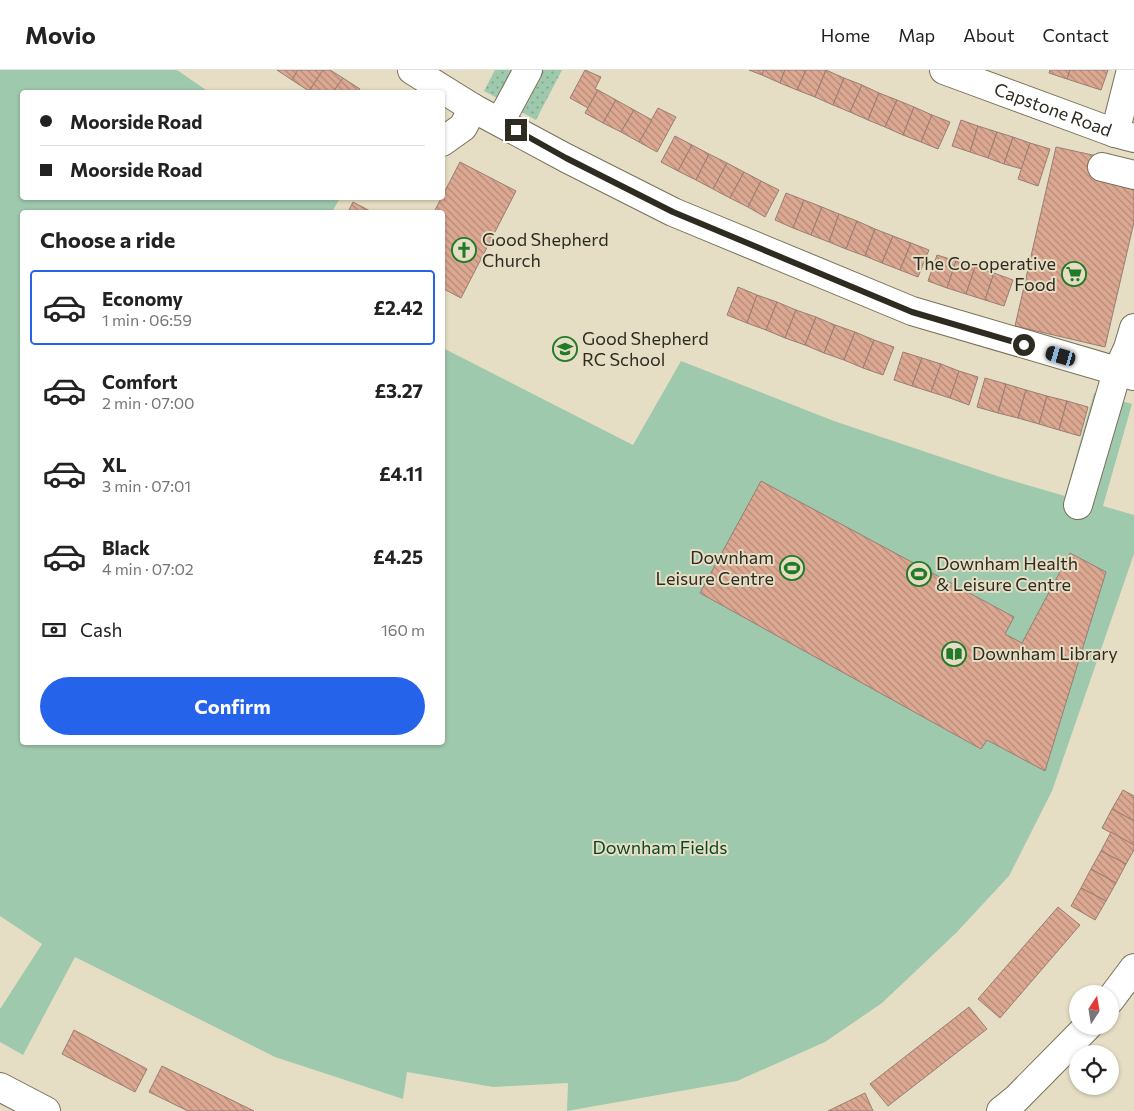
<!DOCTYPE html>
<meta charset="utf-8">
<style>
:root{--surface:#fff;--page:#f6f6f6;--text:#222;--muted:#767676;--line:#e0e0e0;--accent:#2563eb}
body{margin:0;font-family:Commissioner,sans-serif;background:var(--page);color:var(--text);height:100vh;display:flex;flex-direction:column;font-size:19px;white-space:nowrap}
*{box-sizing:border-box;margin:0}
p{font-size:16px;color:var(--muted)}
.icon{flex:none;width:28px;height:28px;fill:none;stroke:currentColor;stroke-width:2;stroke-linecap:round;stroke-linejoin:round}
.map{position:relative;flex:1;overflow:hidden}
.side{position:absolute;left:20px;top:140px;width:425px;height:535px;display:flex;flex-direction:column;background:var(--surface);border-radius:5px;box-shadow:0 1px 4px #0004}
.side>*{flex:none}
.hud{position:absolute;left:20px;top:20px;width:425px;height:110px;border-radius:5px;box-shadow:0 1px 4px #0004;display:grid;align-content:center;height:110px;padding:0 20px;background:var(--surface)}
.needle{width:32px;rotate:12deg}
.fabs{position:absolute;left:1069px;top:915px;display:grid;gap:10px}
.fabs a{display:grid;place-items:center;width:50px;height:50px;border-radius:50%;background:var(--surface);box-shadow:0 1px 4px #0004;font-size:25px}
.end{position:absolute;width:22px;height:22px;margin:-11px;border:6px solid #2e2b21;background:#fff;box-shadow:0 0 0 2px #fff}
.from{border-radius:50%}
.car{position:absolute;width:15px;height:30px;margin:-15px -8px;border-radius:6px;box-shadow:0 0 4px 1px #0007;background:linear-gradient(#222 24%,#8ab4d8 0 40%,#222 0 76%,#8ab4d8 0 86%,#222 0)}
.hud b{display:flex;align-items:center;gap:18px;height:48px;font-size:19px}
.hud b+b{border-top:1px solid var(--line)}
.hud i{width:12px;height:12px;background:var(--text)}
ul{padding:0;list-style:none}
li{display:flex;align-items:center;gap:15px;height:75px;margin:0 10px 8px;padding:0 10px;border:2px solid transparent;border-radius:5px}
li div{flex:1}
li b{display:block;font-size:19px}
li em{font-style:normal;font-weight:700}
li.selected{border-color:var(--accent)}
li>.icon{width:45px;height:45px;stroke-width:1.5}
h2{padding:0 20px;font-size:22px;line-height:60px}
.pay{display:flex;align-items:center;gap:12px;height:55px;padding:0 20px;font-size:19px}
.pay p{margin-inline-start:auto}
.primary-button{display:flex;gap:10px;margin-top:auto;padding:10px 20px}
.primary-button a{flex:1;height:58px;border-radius:30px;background:var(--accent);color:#fff;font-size:20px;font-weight:700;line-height:58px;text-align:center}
header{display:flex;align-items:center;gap:30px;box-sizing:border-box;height:70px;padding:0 25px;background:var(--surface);border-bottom:1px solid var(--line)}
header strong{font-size:24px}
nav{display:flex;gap:28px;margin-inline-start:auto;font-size:18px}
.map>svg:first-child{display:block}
.grass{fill:url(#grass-dots)}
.park{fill:#9fc9ad}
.building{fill:url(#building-back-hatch);stroke:#987e73}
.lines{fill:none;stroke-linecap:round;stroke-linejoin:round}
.minor-casing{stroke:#777059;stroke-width:30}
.minor{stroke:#fff;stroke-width:28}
.route{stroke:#2e2b21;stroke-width:6}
.labels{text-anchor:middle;stroke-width:4;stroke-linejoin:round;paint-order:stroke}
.street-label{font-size:18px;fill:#2e2b21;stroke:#e6dec4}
.poi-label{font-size:18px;fill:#2e2b21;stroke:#e6dec4;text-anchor:start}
.park-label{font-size:18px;fill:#094628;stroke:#e6dec4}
</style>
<header>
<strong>Movio</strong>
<nav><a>Home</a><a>Map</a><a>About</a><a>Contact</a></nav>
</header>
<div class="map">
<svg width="1134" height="1041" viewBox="0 0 1134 1041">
<defs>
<pattern id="grass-dots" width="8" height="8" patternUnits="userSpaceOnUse" patternTransform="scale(1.25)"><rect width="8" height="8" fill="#9fc9ad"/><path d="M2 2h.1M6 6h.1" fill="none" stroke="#82a38c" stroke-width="1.8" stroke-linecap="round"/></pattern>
<pattern id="building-back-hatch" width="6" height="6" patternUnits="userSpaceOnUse" patternTransform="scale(1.25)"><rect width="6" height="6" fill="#dca892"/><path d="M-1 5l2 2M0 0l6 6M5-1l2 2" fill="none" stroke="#b38977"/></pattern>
</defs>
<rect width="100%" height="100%" fill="#e6dec4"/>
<!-- grass -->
<g class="grass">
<polygon points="495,0 517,0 501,30 484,21"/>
<polygon points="540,0 562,0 536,50 518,40"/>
</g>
<!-- park -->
<polygon class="park" points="0,0 177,0 209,22 22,22 22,128 340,128 332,142 22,142 22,672 442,672 443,278 633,375 681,291 834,351 1000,407 1065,426 1094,323 1132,334 1103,436 1134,445 1134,484 1052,721 1009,806 956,863 882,933 825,972 737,1011 567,1041 568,1013 493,1017 407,1002 403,1029 275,987 75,887 23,985 0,972 0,939 42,874 0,846"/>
<!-- building -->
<g class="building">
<polygon points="277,0 298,0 292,10"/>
<polygon points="298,0 323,0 309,21 292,10"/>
<polygon points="323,0 330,0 343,8 333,22 311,22 309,21"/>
<polygon points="585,0 601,7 595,19 598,20 588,38 570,28"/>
<polygon points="749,0 764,0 762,5"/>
<polygon points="764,0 785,0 780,13 762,5"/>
<polygon points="785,0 806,0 797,20 780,13"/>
<polygon points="806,0 826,0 815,27 797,20"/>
<polygon points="826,0 844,8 833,35 815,27"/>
<polygon points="1050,0 1070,0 1067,9 1049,3"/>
<polygon points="1070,0 1108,0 1101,20 1067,9"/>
<polygon points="343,8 360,19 358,22 333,22"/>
<polygon points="844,8 862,15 850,42 833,35"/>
<polygon points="862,15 879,23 868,50 850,42"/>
<polygon points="598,20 616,30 603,53 585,43"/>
<polygon points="879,23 897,30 885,57 868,50"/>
<polygon points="616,30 634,40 621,62 603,53"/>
<polygon points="897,30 914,37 903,65 885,57"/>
<polygon points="914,37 932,45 921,72 903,65"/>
<polygon points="658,38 676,47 657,82 639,72"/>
<polygon points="634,40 652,50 639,72 621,62"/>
<polygon points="932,45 950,52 938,79 921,72"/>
<polygon points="961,50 978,56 970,82 952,76"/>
<polygon points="978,56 997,62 988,88 970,82"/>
<polygon points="997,62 1013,67 1004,94 988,88"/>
<polygon points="675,66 692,75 678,101 661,92"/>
<polygon points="1013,67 1030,73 1022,99 1004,94"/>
<polygon points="1030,73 1050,79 1038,116 1018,109"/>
<polygon points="692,75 709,84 696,110 678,101"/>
<polygon points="1056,77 1097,86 1134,113 1134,152 1105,277 1015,256"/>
<polygon points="709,84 727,93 713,119 696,110"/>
<polygon points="460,92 516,121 461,228 442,218 442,142 434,142"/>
<polygon points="727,93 744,102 730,128 713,119"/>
<polygon points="744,102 761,111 748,137 730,128"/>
<polygon points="761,111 779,120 765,147 748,137"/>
<polygon points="786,123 804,130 793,158 775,150"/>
<polygon points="804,130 822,137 811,165 793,158"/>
<polygon points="353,132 372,142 348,142"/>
<polygon points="822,137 839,144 829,172 811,165"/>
<polygon points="839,144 857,151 846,179 829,172"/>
<polygon points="857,151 875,159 865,186 846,179"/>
<polygon points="875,159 893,166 882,193 865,186"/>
<polygon points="893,166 911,173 900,200 882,193"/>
<polygon points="911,173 929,180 918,207 900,200"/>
<polygon points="937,185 956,191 947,218 928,211"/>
<polygon points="956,191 975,197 966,224 947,218"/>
<polygon points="975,197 994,203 985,230 966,224"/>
<polygon points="994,203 1013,210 1004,236 985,230"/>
<polygon points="738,217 757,225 747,253 727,245"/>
<polygon points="757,225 777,232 766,260 747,253"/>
<polygon points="777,232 796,240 785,268 766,260"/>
<polygon points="796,240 816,247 805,275 785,268"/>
<polygon points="816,247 835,255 824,283 805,275"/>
<polygon points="835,255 855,262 844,290 824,283"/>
<polygon points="855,262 874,270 863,298 844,290"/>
<polygon points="874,270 894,277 883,305 863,298"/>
<polygon points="903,282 922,288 912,316 894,310"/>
<polygon points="922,288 941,294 931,322 912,316"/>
<polygon points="941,294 959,301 950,328 931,322"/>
<polygon points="959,301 978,307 969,335 950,328"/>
<polygon points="985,308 1006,314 998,343 977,337"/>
<polygon points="1006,314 1026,320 1018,348 998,343"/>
<polygon points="1026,320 1047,326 1039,354 1018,348"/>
<polygon points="1047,326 1067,331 1059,360 1039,354"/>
<polygon points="1067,331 1088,337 1080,366 1059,360"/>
<polygon points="761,411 1014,547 1005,564 1022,573 1070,483 1106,502 1045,701 987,670 981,679 700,523"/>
<polygon points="1123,720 1134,726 1134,751 1112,739"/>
<polygon points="1112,739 1134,751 1134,775 1102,758"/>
<polygon points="1111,762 1134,775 1134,780 1126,794 1101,781"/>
<polygon points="1101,781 1126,794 1116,813 1091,799"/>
<polygon points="1091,799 1116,813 1106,831 1081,818"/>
<polygon points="1081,818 1106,831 1095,850 1071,836"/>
<polygon points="1058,837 1080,855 1000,948 978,929"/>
<polygon points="969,937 987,959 888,1036 870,1014"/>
<polygon points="74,960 147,999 135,1022 62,984"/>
<polygon points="162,996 254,1041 188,1041 149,1022"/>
<polygon points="865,1023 873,1041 828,1041"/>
</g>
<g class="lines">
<defs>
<g id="minor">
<polyline points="412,0 473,38 566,88 673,142 912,241 1134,306"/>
<path id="s1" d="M 944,0 L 1115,63 L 1134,68"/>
<polyline points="500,52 528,0"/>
<polyline points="1115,63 1131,0"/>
<polyline points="442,72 463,57 473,38"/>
<polyline points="1102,97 1134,105"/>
<polyline points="1078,435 1117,302 1128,278 1134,258"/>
<polyline points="1110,930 1134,898"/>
<polyline points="0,1017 46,1041"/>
<polyline points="1001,1041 1016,1029 1088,956"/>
</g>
</defs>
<!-- minor casing -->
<use href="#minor" class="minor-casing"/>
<!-- minor -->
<use href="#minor" class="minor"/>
</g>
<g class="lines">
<!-- route -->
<polyline class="route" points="516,60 566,88 673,142 912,242 1024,275"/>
</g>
<!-- icons -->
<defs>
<symbol id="church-ring" viewBox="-11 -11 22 22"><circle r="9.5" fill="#e6dec4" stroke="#217a28" stroke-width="1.5"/><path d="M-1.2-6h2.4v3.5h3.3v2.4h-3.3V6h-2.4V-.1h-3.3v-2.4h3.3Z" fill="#217a28"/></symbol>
<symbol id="supermarket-ring" viewBox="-11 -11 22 22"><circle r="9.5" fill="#e6dec4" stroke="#217a28" stroke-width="1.5"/><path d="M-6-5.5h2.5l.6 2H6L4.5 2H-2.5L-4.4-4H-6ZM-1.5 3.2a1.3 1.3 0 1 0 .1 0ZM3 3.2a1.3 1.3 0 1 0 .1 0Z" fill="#217a28"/></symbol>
<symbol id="school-ring" viewBox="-11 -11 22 22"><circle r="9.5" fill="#e6dec4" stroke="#217a28" stroke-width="1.5"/><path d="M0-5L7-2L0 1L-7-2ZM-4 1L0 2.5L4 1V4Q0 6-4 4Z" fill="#217a28"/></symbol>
<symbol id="stadium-ring" viewBox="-11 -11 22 22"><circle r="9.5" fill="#e6dec4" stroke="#217a28" stroke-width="1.5"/><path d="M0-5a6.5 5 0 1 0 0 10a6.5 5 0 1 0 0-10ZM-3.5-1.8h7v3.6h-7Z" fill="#217a28"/></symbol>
<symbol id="library-ring" viewBox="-11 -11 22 22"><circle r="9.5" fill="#e6dec4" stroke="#217a28" stroke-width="1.5"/><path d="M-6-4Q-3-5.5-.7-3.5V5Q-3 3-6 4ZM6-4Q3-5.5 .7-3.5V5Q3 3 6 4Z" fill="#217a28"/></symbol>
</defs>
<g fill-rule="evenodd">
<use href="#church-ring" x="450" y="166" width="28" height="28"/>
<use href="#supermarket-ring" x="1060" y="190" width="28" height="28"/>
<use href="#school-ring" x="551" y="265" width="28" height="28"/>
<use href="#stadium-ring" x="778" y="484" width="28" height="28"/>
<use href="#stadium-ring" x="905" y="490" width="28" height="28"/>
<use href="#library-ring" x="940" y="570" width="28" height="28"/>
</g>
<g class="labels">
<!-- street labels -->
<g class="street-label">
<text dy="6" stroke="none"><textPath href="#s1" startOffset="116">Capstone Road</textPath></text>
</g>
<!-- poi labels -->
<g class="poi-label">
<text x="482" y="176">Good Shepherd<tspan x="482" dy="21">Church</tspan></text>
<text x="1056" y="200" text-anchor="end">The Co-operative<tspan x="1056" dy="21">Food</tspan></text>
<text x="582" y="275">Good Shepherd<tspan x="582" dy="21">RC School</tspan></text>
<text x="774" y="494" text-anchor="end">Downham<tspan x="774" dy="21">Leisure Centre</tspan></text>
<text x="936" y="500">Downham Health<tspan x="936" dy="21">&amp; Leisure Centre</tspan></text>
<text x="972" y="590">Downham Library</text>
</g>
<!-- park labels -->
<g class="park-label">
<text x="660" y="784">Downham Fields</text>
</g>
</g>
</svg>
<div class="fabs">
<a><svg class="needle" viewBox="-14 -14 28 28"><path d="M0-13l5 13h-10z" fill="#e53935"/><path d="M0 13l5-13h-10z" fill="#767676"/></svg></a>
<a><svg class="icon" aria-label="locate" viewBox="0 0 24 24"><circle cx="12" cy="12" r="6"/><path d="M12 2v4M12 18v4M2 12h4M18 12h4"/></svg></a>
</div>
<i class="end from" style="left:1024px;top:275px"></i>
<i class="end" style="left:516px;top:60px"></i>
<i class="car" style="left:1061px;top:286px;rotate:286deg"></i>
<div class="hud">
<b><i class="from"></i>Moorside Road</b>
<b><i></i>Moorside Road</b>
</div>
<section class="side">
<h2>Choose a ride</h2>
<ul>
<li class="selected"><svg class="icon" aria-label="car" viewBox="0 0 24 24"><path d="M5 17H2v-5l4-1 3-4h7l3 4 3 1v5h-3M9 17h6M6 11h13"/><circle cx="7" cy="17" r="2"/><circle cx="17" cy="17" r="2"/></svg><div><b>Economy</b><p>1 min · 06:59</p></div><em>£2.42</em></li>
<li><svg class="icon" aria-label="car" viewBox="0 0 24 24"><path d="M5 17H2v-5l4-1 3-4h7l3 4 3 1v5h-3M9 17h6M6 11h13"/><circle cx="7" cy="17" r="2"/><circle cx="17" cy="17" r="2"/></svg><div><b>Comfort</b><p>2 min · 07:00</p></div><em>£3.27</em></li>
<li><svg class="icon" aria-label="car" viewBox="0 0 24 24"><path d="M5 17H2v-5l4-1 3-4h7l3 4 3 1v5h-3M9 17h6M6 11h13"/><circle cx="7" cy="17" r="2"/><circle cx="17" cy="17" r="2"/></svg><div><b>XL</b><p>3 min · 07:01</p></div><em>£4.11</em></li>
<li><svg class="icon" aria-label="car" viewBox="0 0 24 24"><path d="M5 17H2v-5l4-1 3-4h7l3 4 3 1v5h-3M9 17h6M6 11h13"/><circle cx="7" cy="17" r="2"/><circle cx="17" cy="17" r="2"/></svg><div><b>Black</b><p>4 min · 07:02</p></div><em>£4.25</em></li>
</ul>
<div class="pay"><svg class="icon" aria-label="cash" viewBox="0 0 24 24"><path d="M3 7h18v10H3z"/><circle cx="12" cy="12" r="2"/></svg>Cash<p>160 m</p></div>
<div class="primary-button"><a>Confirm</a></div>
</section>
</div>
